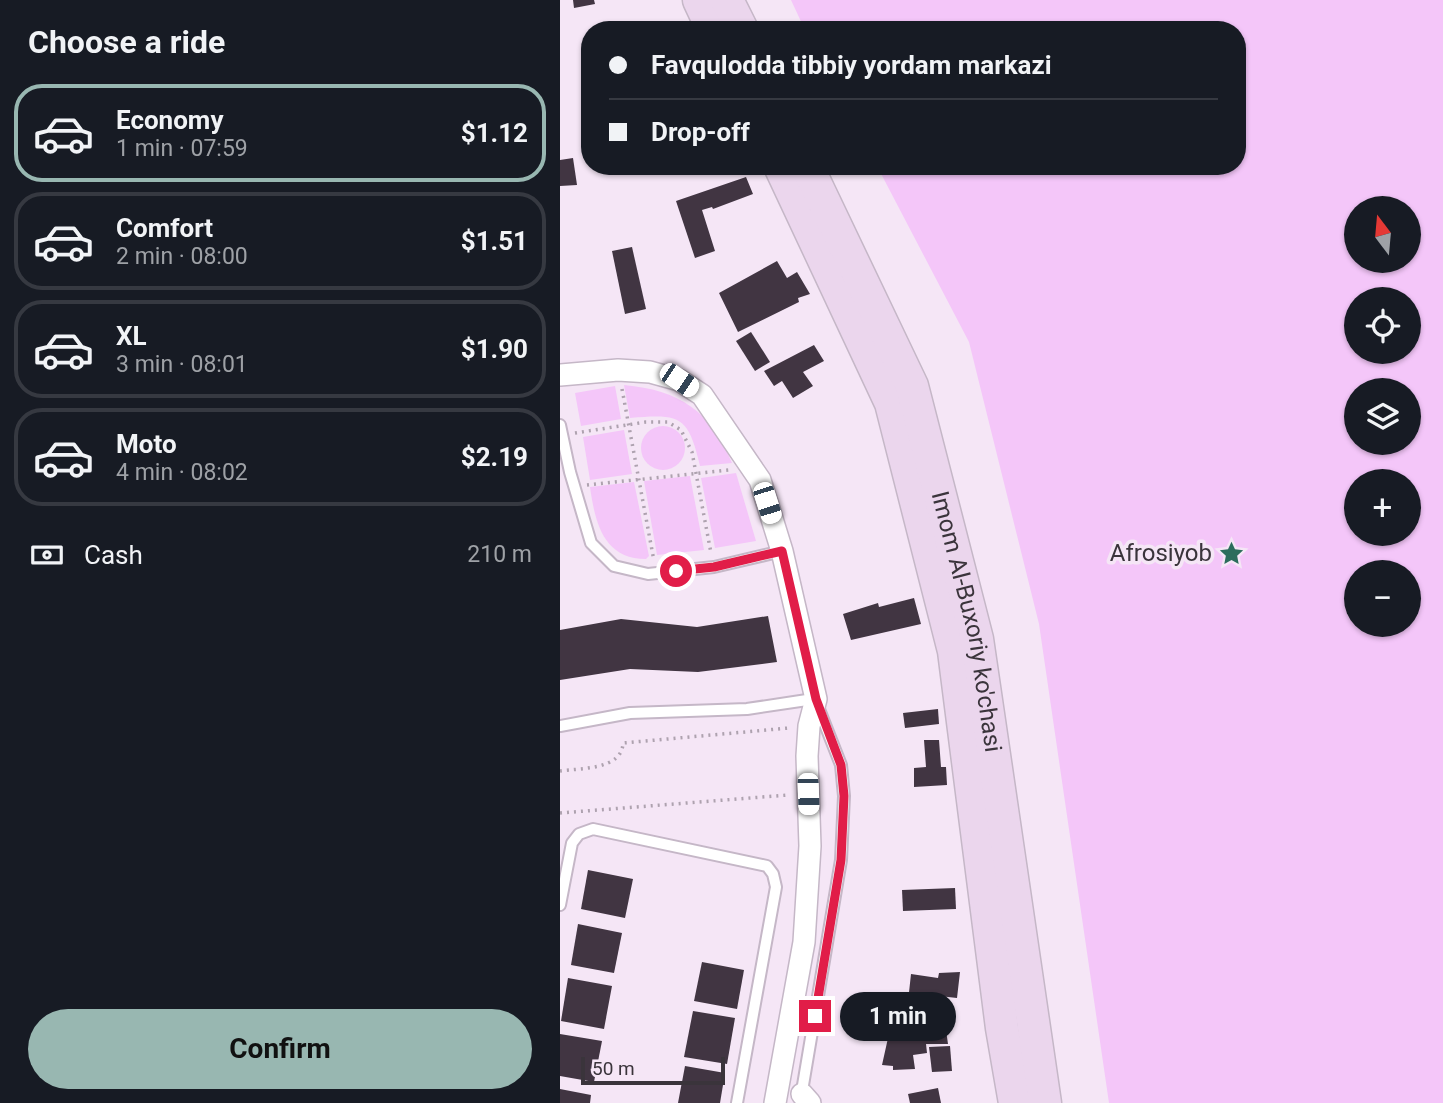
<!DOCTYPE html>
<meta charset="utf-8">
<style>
:root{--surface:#171b24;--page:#20242c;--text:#f1f3f6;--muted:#9ea1a6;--line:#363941;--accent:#98b7b1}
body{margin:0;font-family:Roboto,sans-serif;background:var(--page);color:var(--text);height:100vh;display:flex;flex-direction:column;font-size:26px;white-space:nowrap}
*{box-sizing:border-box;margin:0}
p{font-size:23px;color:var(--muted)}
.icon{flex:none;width:38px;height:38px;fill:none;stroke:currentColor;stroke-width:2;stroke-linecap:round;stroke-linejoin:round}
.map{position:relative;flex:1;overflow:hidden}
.details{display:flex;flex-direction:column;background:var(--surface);width:560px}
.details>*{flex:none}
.banner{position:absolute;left:21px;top:21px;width:665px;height:154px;border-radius:28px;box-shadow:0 2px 5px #0004;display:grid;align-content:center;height:154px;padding:0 28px;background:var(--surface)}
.needle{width:46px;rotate:344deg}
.tools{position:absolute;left:784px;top:196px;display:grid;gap:14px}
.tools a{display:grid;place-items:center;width:77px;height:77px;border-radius:50%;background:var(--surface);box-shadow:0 2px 5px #0004;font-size:35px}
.scale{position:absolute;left:21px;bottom:18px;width:144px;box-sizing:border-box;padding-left:7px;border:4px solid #3a343b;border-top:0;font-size:19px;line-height:24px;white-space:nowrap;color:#3a343b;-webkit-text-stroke:5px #f5e6f6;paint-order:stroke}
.end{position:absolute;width:32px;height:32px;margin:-16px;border:9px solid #e11d48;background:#fff;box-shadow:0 0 0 4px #fff}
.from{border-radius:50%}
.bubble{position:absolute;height:49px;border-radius:24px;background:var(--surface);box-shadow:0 2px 5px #0004;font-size:23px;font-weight:700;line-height:49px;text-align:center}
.car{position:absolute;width:21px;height:42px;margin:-21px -10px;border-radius:9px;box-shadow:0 0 5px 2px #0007;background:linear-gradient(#fff 24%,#345 0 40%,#fff 0 76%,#345 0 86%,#fff 0)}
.banner b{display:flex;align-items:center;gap:24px;height:66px;font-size:26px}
.banner b+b{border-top:2px solid var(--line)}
.banner i{width:18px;height:18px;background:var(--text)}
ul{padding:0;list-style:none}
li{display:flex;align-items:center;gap:21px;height:98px;margin:0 14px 10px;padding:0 14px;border:4px solid var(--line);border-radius:28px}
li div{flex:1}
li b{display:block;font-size:26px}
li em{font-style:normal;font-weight:700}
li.current{border-color:var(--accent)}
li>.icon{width:63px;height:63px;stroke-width:1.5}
h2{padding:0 28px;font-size:32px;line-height:84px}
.pay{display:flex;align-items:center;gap:18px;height:77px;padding:0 28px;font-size:26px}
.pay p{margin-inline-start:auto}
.button{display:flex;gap:14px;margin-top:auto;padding:14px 28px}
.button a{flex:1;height:80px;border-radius:42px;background:var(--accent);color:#111;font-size:28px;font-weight:700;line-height:80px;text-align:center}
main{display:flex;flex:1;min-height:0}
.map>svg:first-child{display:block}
.green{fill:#f4c6f9;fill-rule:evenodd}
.building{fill:#413542}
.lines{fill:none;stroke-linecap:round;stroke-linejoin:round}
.service-casing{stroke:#c5b7c7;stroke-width:14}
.minor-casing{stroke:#c5b7c7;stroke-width:24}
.secondary-casing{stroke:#c5b7c7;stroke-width:35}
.path{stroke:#aea2af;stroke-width:3.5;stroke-dasharray:2 5;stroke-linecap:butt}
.service{stroke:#fff;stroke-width:10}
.minor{stroke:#fff;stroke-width:21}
.secondary{stroke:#ebd6ed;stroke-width:32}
.route{stroke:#e11d48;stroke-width:9}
.labels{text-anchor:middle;stroke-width:7;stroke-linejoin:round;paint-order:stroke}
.poi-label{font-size:24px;fill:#3a343b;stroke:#f5e6f6;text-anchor:end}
.street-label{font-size:24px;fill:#3a343b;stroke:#f5e6f6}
</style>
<main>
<section class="details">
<h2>Choose a ride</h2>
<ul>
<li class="current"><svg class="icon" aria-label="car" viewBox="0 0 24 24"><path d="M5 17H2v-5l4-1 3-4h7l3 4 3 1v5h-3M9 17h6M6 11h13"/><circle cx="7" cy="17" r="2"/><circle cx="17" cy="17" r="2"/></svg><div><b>Economy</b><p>1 min · 07:59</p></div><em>$1.12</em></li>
<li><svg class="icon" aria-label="car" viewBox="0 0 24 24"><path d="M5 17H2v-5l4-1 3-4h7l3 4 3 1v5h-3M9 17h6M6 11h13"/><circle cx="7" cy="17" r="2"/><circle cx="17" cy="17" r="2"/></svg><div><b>Comfort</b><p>2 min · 08:00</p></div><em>$1.51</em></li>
<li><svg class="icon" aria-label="car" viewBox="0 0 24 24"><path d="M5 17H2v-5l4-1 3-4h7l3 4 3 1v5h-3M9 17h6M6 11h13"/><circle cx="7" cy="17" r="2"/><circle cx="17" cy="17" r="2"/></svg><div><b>XL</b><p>3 min · 08:01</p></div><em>$1.90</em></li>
<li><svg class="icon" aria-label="car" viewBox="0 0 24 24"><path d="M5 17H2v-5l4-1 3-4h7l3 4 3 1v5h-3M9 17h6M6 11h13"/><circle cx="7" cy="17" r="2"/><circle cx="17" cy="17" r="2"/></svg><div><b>Moto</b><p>4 min · 08:02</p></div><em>$2.19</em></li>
</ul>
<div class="pay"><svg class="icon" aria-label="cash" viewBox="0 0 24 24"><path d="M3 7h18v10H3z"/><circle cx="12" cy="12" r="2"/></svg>Cash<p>210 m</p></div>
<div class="button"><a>Confirm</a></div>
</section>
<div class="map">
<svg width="883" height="1103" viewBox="0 0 883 1103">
<rect width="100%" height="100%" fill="#f5e6f6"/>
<!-- green -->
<g class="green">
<path d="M 231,0 L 883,0 L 883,1103 L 549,1103 L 479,624 L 409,342 L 317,166 L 677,166 L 677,30 L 245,30 ZM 849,208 L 849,261 L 796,261 L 796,208 ZM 849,299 L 849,352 L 796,352 L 796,299 ZM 849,390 L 849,443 L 796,443 L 796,390 ZM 849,481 L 849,534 L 796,534 L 796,481 ZM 849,572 L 849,625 L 796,625 L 796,572 Z"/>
<path d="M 64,385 C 119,390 151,411 172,463 L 140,466 C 128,415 120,414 70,418 Z"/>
<polygon points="55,386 61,419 21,426 15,393"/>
<circle cx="103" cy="448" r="22"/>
<polygon points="64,430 72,474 30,480 23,437"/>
<polygon points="176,473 196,541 155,548 141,478"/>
<polygon points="130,476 144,550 97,555 84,481"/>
<path d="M 74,482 L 89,556 L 86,559 C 43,559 35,522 30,487 Z"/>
</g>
<!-- building -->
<g class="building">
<polygon points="13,0 34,0 35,4 14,8"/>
<polygon points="13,158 17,185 0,186 0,160"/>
<polygon points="186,177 193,194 153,209 152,207 142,210 155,251 135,258 116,201"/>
<polygon points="72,247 86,309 65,314 52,251"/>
<polygon points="217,261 227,278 237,272 250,294 238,298 239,302 178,332 159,293"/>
<polygon points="191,332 210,362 195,371 176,341"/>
<polygon points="254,345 264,361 243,372 253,386 233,398 222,381 214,386 204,371"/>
<polygon points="354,598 361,624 291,640 283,614 318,603 319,607"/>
<polygon points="208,616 217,662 138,672 70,669 0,680 0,630 61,619 137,627"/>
<polygon points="378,709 379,724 345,728 343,713"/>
<polygon points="364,740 379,740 381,767 386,767 387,785 354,787 354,768 366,767"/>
<polygon points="28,870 73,879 65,918 21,909"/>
<polygon points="395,888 396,909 343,911 342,890"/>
<polygon points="18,924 62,933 54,973 11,965"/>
<polygon points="142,962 184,970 177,1009 134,1001"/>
<polygon points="400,972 397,998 379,996 377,1029 386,1030 388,1044 366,1044 367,1053 353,1055 355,1069 333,1070 333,1066 322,1065 328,1038 340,1040 346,1020 351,974 378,978 379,973"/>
<polygon points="8,978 52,986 44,1029 1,1021"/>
<polygon points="133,1011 175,1018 167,1064 124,1057"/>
<polygon points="0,1034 42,1041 34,1082 0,1076"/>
<polygon points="390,1046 392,1071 372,1072 369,1047"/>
<polygon points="125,1066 165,1073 160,1103 118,1103"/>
<polygon points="378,1088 381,1103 350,1103 348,1094"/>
<polygon points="0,1089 31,1095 30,1103 0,1103"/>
</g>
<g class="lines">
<defs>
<g id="service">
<polyline points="0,425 10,472 31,543 54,566 88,574 154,567 222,551"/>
<polyline points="0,726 70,713 187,709 247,700"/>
<polyline points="0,905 12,843 19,834 33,829 207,866 213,874 216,887 177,1103"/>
<polyline points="241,1097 281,860 284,796 281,765 257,704"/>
</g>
<g id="minor">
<polyline points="0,375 58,370 90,372 119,380 142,395 200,480 222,551 256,699 249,726 247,756 250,846 244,942 215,1103"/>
<polyline points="242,1094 250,1103"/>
</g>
<g id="secondary">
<polyline points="139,0 153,30"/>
<polyline points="167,0 182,30"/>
<polyline points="220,166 331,403 394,651 442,1028 455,1103"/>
<path id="s1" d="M 247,166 L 352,386 L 417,639 L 485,1103"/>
</g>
</defs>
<!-- service casing -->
<use href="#service" class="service-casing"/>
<!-- minor casing -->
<use href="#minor" class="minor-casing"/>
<!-- secondary casing -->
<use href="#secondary" class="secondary-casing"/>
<!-- path -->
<g class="path">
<polyline points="62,389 94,561"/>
<polyline points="15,433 86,422 108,422 121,430 132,452 151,553"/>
<polyline points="27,485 169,470"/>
<path d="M 0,771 C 21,768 62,770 63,743 L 229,728"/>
<polyline points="0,813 228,795"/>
</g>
<!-- service -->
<use href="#service" class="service"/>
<!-- minor -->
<use href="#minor" class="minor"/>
<!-- secondary -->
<use href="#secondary" class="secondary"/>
</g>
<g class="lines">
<!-- route -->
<polyline class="route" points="116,571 154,567 222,551 256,699 281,765 284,796 281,860 255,1016"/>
</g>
<!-- icons -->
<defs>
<symbol id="sight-bare" viewBox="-9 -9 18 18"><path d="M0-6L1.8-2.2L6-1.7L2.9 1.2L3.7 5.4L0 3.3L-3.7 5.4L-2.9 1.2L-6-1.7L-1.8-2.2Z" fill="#2c6d5c" stroke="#f5e6f6" stroke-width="2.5" paint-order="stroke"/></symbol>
</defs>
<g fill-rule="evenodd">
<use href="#sight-bare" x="654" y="536" width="35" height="35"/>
</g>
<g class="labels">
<!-- poi labels -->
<g class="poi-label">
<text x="652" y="561">Afrosiyob</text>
</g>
<!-- street labels -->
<g class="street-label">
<text dy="8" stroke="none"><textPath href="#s1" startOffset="486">Imom Al-Buxoriy ko'chasi</textPath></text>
</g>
</g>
</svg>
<div class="tools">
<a><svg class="needle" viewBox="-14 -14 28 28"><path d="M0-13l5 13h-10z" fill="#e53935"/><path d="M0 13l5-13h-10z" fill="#9ea1a6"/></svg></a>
<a><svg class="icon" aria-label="locate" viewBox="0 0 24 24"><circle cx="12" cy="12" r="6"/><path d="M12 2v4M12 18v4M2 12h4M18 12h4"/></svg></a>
<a><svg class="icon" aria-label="layers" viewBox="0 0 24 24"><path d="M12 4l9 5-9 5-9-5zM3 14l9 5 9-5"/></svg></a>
<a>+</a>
<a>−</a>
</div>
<div class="scale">50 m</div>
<i class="end from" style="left:116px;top:571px"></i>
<i class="end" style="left:255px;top:1016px"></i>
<div class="bubble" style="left:280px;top:992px;width:116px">1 min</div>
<i class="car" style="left:119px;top:380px;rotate:124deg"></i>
<i class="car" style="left:207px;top:503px;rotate:162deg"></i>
<i class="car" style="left:248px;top:794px;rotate:178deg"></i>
<div class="banner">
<b><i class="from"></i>Favqulodda tibbiy yordam markazi</b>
<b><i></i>Drop-off</b>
</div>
</div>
</main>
